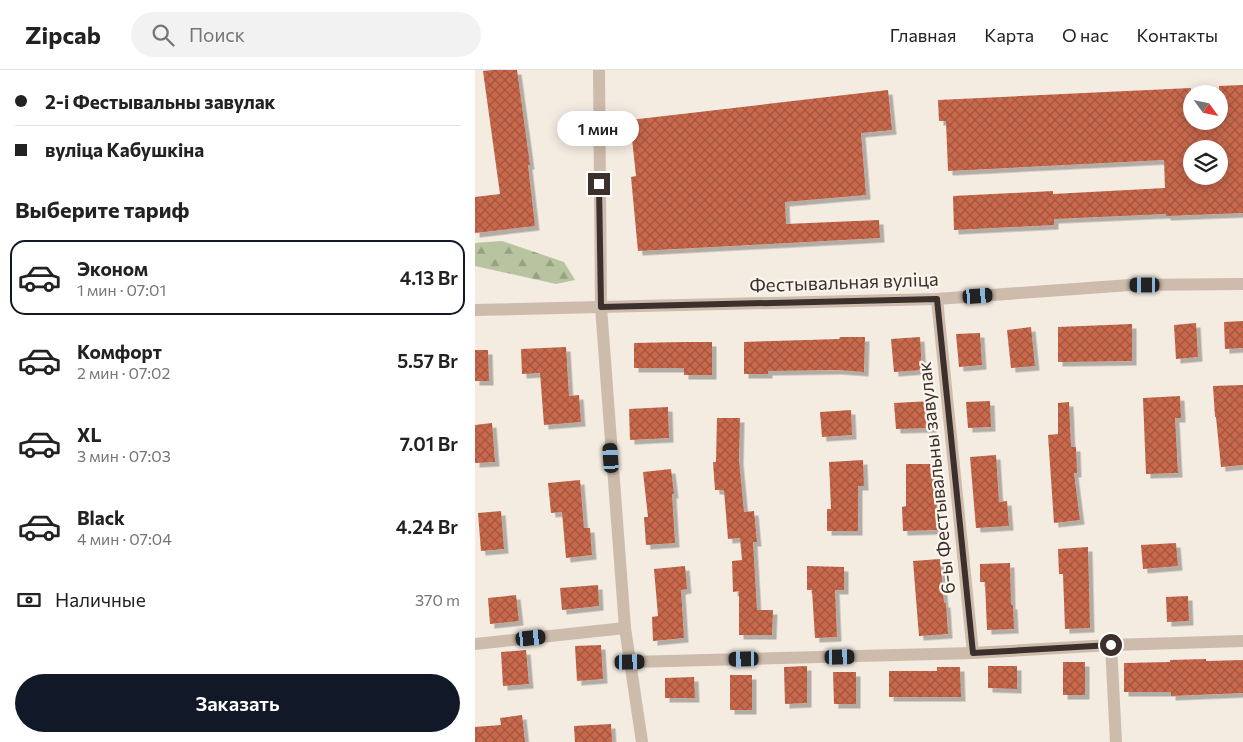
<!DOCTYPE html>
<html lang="ru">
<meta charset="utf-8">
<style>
:root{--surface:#fff;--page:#f2f2f2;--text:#222;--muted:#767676;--line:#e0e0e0;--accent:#111827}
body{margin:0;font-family:Commissioner,sans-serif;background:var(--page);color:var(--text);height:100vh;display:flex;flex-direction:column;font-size:19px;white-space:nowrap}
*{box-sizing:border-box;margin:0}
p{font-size:16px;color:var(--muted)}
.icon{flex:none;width:28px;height:28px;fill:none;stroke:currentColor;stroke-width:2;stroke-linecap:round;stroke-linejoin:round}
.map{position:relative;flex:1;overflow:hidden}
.drawer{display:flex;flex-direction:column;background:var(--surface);width:475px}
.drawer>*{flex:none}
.top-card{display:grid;align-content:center;height:110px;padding:0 15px;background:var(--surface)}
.needle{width:32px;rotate:123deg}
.buttons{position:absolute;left:708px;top:15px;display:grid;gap:10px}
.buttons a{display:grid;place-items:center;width:45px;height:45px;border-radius:50%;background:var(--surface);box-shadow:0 2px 12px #0003;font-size:25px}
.end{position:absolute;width:22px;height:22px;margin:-11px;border:6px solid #3b302b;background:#fff;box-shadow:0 0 0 2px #fff}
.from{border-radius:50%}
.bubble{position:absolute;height:35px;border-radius:18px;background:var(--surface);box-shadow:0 2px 12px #0003;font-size:16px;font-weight:600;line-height:35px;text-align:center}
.car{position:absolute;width:15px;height:30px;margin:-15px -8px;border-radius:6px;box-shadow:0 0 4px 1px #0007;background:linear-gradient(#222 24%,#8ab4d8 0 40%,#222 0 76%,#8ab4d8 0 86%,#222 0)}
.top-card b{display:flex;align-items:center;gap:18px;height:48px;font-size:19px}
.top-card b+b{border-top:1px solid var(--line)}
.top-card i{width:12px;height:12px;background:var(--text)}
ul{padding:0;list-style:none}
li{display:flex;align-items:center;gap:15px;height:75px;margin:0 10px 8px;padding:0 5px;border:2px solid transparent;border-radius:15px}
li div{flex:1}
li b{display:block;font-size:19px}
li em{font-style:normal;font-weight:600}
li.on{border-color:var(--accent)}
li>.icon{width:45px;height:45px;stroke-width:1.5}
h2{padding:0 15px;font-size:22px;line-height:60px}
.pay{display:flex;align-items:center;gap:12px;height:55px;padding:0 15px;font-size:19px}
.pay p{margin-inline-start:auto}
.cta{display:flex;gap:10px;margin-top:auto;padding:10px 15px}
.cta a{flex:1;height:58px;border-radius:30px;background:var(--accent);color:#fff;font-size:20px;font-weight:600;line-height:58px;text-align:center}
header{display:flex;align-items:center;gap:30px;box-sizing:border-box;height:70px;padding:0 25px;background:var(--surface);border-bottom:1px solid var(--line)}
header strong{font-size:24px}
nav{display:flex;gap:28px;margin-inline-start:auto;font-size:18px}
.search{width:350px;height:45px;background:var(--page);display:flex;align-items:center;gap:12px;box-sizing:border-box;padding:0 18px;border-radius:28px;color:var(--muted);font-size:19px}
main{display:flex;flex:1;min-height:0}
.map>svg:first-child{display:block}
.forest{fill:url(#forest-firs)}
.building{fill:url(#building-cross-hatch);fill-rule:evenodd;filter:url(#shadow)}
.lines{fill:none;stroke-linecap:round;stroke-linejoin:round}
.minor{stroke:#cdbbac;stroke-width:12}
.tertiary{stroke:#cdbbac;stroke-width:12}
.route{stroke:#3b302b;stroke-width:6}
.labels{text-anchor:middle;stroke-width:4.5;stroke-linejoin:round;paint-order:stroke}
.street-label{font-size:19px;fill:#3b302b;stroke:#fbf5ee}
</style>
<header>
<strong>Zipcab</strong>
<div class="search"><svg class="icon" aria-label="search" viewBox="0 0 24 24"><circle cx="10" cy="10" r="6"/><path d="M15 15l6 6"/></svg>Поиск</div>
<nav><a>Главная</a><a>Карта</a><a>О нас</a><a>Контакты</a></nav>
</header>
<main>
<section class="drawer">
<div class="top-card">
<b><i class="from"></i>2-і Фестывальны завулак</b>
<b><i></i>вуліца Кабушкіна</b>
</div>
<h2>Выберите тариф</h2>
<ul>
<li class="on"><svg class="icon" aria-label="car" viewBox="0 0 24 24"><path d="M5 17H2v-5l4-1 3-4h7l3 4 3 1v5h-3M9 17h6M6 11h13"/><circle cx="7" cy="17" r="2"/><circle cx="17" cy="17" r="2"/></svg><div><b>Эконом</b><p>1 мин · 07:01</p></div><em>4.13 Br</em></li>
<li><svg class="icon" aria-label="car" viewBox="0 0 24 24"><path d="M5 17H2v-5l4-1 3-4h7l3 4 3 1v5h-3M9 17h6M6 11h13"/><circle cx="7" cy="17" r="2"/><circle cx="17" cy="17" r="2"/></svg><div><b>Комфорт</b><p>2 мин · 07:02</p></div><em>5.57 Br</em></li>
<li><svg class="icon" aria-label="car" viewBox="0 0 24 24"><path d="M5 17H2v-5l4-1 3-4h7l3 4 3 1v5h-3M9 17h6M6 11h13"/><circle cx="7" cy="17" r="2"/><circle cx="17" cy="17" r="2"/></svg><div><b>XL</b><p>3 мин · 07:03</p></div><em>7.01 Br</em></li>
<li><svg class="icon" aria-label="car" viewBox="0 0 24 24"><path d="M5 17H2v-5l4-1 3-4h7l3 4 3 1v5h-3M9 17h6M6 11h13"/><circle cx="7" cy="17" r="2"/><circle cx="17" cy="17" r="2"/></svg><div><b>Black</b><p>4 мин · 07:04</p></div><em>4.24 Br</em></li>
</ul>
<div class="pay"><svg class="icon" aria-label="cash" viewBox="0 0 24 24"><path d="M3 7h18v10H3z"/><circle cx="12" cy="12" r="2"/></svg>Наличные<p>370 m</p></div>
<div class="cta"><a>Заказать</a></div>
</section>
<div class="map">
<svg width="768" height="672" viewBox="0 0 768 672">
<defs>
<pattern id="forest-firs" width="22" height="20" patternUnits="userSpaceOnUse" patternTransform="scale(1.25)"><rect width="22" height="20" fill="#b8c4a0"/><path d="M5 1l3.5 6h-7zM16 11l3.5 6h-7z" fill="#97a083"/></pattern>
<pattern id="building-cross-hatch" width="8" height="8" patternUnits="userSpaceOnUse" patternTransform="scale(1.25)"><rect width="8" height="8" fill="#c8694b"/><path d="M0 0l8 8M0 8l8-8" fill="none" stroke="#a4573f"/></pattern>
<filter id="shadow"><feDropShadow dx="4.5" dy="4.5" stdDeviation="0" flood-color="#0004"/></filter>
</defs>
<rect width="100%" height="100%" fill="#f4ebe1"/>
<!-- forest -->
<polygon class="forest" points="27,171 89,192 100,210 81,214 0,196 0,173"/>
<!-- building -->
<g class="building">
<polygon points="17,0 42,0 55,95 53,95 60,156 0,163 0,127 25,124 8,1"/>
<path d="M 768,15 L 768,143 L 691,146 L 691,144 L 579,149 L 579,155 L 479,160 L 478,126 L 578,121 L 578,124 L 690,118 L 689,90 L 473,101 L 471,51 L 464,51 L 463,30 L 716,18 L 716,56 L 744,54 L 744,16 ZM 716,79 L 744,79 L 744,108 L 716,109 Z"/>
<polygon points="413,20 417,60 386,63 391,125 310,132 311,154 404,150 405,168 163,181 156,107 161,106 155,50"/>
<polygon points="768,251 768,278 750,279 749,252"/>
<polygon points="721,253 723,287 701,289 699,255"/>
<polygon points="657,254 657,291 583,292 583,257"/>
<polygon points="556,257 560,296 536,298 532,260"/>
<polygon points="505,263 507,295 484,297 481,264"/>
<polygon points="365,267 390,267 389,302 363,300 293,301 293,304 269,304 269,272 364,269"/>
<polygon points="445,267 447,300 419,302 416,269"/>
<polygon points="208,272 237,272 237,305 209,305 209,298 159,298 159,273"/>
<polygon points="91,277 94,326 104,325 106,352 69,355 65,303 47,304 46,279"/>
<polygon points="0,280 13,280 14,311 0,311"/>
<polygon points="768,315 768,395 746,397 741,347 740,347 738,316"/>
<polygon points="705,326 706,348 700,348 703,403 671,404 668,328"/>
<polygon points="456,331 457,358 421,359 419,333"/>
<polygon points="515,331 516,357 493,358 491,332"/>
<polygon points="594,332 596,377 601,377 602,403 599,403 605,450 579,453 573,365 583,364 583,333"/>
<polygon points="193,337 194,368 155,370 154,339"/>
<polygon points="376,340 377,365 347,367 345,342"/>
<polygon points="242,348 265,348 264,390 269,442 279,441 282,472 278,472 282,540 298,540 297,565 264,565 264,521 258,522 257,491 267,490 265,468 253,469 249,420 240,420 238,392 241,392"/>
<polygon points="17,353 20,392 0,393 0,355"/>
<polygon points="521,385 524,432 532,431 534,456 501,458 495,387"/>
<polygon points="388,390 389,416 383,416 383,461 352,461 352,439 356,439 354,392"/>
<polygon points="431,394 461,394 462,460 428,461 427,437 431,436"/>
<polygon points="196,399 199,424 197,424 200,473 171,475 169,447 173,447 168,402"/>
<polygon points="105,410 109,458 115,458 117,485 91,488 87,442 76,443 73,413"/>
<polygon points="26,441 29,479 6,481 3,443"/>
<polygon points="701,473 703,496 668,499 666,475"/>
<polygon points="613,477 615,558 590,559 588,504 584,504 583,479"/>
<polygon points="465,489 469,533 471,533 473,564 444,566 438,491"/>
<polygon points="535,493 536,535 538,535 539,559 512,560 510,512 505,512 505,494"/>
<polygon points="210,496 212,519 206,520 209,568 178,571 177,547 183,546 179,499"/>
<polygon points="332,496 369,497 369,520 360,520 362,567 340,568 337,520 332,520"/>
<polygon points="123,515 124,536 87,540 85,518"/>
<polygon points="41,525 44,551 15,554 13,528"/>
<polygon points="713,526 714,551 692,552 691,527"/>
<polygon points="126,575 128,609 102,611 100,576"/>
<polygon points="51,580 54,614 28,616 26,582"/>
<polygon points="731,589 731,591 768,590 768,623 696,626 696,622 649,622 649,593 695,592 695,590"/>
<rect x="588" y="592" width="22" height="33"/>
<polygon points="332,596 332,633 310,634 309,597"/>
<polygon points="513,596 542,596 542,619 513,618"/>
<polygon points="462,597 485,597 486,627 414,627 414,601 462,601"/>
<polygon points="358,602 381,602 381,634 359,634"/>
<rect x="255" y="605" width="22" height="35"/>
<polygon points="219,607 220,628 190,628 190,608"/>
<polygon points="47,645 50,672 0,672 0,657 26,655 25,648"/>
<polygon points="136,654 137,672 100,672 99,656"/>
</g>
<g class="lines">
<!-- minor -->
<g class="minor">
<polyline points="124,0 126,237 150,558 167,672"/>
<polyline points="462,229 498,583"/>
<polyline points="0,574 150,558"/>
<polyline points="636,575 641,672"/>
<polyline points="155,592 498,583 636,575 768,571"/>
</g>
<!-- tertiary -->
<polyline class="tertiary" points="0,240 462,229 655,215 768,214"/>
</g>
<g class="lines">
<!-- route -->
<polyline class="route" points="124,114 126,237 462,229 498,583 636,575"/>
</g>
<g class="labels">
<!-- street labels -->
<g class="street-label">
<text transform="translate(369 212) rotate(-2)" y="7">Фестывальная вуліца</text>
<text transform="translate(461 408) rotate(-96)" y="7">6-ы Фестывальны завулак</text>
</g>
</g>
</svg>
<div class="buttons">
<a><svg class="needle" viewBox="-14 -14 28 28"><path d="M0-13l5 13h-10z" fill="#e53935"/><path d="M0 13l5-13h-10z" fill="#767676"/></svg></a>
<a><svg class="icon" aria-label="layers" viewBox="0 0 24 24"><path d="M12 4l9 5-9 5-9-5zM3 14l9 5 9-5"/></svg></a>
</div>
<i class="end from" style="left:636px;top:575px"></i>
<i class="end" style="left:124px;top:114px"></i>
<div class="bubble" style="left:82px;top:41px;width:82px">1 мин</div>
<i class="car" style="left:670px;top:215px;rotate:270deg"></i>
<i class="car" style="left:503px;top:226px;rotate:86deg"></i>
<i class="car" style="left:136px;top:388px;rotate:356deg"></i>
<i class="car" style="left:56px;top:568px;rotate:84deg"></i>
<i class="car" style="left:365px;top:587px;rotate:89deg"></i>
<i class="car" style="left:269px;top:589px;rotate:269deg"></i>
<i class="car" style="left:155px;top:592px;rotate:89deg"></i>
</div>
</main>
